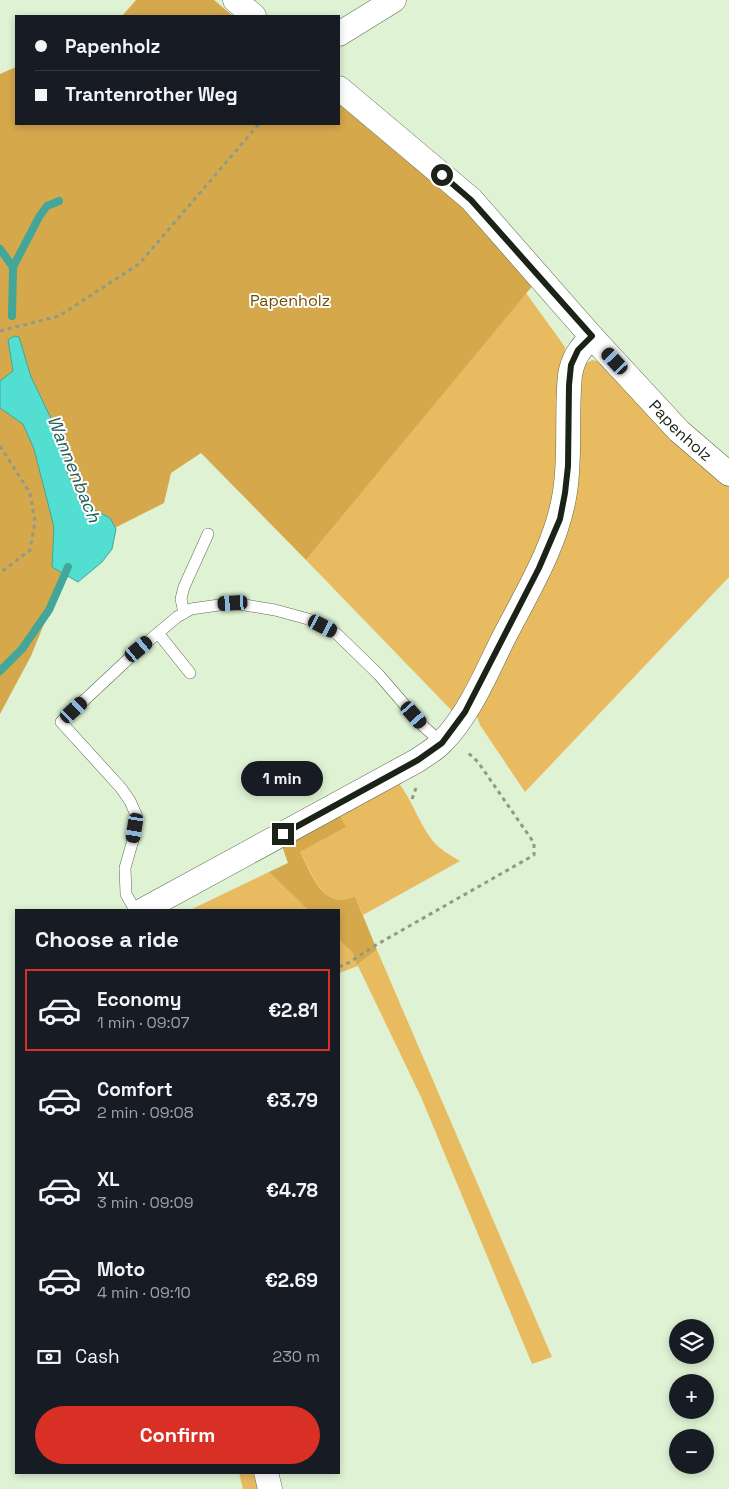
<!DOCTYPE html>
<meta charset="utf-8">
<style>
:root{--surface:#171b24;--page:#242831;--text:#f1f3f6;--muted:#9ea1a6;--line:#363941;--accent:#d93025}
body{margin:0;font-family:"Space Grotesk",sans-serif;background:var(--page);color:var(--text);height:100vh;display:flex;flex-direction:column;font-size:19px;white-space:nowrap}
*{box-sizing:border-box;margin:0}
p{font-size:16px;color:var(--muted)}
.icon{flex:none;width:28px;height:28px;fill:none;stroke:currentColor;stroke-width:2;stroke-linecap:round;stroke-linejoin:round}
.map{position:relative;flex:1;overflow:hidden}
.drawer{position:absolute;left:15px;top:909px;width:325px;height:565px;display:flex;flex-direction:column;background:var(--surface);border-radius:0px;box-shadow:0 2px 8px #0003}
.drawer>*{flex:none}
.banner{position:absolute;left:15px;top:15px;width:325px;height:110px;border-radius:0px;box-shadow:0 2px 8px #0003;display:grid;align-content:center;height:110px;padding:0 20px;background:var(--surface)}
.fabs{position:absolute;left:669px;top:1319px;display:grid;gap:10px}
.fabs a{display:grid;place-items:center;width:45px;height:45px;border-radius:50%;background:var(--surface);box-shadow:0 2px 8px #0003;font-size:25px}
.end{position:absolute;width:22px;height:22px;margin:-11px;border:6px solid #1b2217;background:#fff;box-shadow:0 0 0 2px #fff}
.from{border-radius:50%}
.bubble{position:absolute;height:35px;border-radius:18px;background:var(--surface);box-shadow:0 2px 8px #0003;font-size:16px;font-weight:700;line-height:35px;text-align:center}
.car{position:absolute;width:15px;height:30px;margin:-15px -8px;border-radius:6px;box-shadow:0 0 4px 1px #0007;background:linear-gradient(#222 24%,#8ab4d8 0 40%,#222 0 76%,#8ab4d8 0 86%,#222 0)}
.banner b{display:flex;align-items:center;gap:18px;height:48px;font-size:19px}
.banner b+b{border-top:1px solid var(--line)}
.banner i{width:12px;height:12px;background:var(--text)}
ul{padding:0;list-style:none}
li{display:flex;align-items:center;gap:15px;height:82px;margin:0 10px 8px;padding:0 10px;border:2px solid transparent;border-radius:0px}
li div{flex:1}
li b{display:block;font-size:19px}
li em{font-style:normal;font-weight:700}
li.current{border-color:var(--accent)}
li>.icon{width:45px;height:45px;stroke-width:1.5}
h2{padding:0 20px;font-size:22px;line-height:60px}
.pay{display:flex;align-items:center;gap:12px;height:55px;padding:0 20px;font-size:19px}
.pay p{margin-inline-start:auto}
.button{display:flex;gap:10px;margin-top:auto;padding:10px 20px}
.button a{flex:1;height:58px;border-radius:30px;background:var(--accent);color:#fff;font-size:20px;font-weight:700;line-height:58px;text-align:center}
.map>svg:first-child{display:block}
.green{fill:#e9bb61}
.forest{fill:#d6a84c}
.water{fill:#52dfd1;stroke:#42a699}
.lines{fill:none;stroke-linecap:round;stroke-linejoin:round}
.stream{stroke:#42a699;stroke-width:8}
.service-casing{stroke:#5b6c51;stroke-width:12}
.minor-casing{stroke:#5b6c51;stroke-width:25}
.path{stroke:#8e9c85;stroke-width:3;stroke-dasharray:4 4;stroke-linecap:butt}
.service{stroke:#fff;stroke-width:11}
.minor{stroke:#fff;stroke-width:24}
.route{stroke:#1b2217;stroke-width:6}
.labels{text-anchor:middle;stroke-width:4;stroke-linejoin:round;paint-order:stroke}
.park-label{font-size:16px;fill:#6d4e02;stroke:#fff}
.street-label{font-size:16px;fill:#1b2217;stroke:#fff}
.water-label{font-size:18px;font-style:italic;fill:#26605a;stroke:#fff}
</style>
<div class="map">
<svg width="729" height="1489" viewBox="0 0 729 1489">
<rect width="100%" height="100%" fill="#dff2d3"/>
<!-- green -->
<g class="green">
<polygon points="526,293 565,347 557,508 455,714 306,560"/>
<polygon points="592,360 601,362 729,485 729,577 525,792 480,725 474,708 543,571 582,366"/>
<path d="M 398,782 C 412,800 419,823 432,840 C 439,849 450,855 460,861 L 363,915 L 355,896 C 323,911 313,874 300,852 L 345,827 L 337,812 Z"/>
<polygon points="269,872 308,910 190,910"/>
<polygon points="339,940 352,952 357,965 377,950 552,1357 532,1364 421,1097 358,966 339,973"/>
<polygon points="239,1473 278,1473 282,1489 243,1489"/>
</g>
<!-- forest -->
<g class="forest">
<polygon points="136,0 214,0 233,16 122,16"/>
<polygon points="16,67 16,124 339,124 339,104 459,204 534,284 306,560 201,453 171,473 164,503 75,548 31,656 0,714 0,74"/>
<path d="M 337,812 L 346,827 L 300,852 C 312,874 323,911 355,896 L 377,950 L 357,965 L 352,952 L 339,940 L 339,910 L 308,910 L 269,872 L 288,863 L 281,843 Z"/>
</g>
<!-- water -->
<polygon class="water" points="14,336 19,337 31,377 62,441 66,468 74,490 87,506 110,518 116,529 112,549 102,562 78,582 52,567 54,527 34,449 23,424 0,408 0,381 13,371 8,340"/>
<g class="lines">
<!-- stream -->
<g class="stream">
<polyline points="0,249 13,267"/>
<polyline points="12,316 13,267 39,217 47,206 59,201"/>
<polyline points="0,671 22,649 49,610 68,567"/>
</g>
<defs>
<g id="service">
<polyline points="184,613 181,599 184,587 208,534"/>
<polyline points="158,633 190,673"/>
<polyline points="135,910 126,894 125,868 133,840 137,817 130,801 121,788 61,722 139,649 177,617 191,609 233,603 275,610 308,619 337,634 379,675 423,726 442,743"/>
</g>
<g id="minor">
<polyline points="235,0 254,16"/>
<polyline points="339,34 394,0"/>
<path id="s1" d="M 339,88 L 471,199 L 592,337 L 679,431 L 729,474"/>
<path d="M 143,910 L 418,760 C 426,754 436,749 442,742 C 468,716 486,674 502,641 C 526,594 557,545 565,492 C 571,453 566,414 570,375 C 573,358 580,348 592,337"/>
<polyline points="266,1472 270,1489"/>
</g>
</defs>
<!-- service casing -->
<use href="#service" class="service-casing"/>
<!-- minor casing -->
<use href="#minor" class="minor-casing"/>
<!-- path -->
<g class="path">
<polyline points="0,331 59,316 139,264 259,124"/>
<polyline points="0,446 30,493 35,521 30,550 0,573"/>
<polyline points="412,799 416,788"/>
<polyline points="339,967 350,962 376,945 534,855 534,843 478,762 466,751"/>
</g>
<!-- service -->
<use href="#service" class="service"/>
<!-- minor -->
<use href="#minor" class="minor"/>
</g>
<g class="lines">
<!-- route -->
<polyline class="route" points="283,834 418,760 442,743 465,712 539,568 560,519 565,493 568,466 569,385 571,365 578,350 592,336 471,200 442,175"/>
</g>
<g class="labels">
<!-- park labels -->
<g class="park-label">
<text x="290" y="306">Papenholz</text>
</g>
<!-- street labels -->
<g class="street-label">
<text dy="6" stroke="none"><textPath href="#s1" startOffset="485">Papenholz</textPath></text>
</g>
<!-- water labels -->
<g class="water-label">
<text transform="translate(74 469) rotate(68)" y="6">Wannenbach</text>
</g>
</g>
</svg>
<div class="fabs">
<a><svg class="icon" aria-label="layers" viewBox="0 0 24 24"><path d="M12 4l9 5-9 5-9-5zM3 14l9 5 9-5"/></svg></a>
<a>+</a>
<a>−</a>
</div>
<i class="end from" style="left:442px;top:175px"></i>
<i class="end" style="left:283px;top:834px"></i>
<div class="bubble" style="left:241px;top:761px;width:82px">1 min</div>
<i class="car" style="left:615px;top:361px;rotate:317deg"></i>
<i class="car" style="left:233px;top:603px;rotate:267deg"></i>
<i class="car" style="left:323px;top:626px;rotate:117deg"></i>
<i class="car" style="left:139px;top:649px;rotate:50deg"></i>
<i class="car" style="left:74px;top:710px;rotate:47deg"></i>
<i class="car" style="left:414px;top:715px;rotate:139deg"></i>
<i class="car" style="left:135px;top:828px;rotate:189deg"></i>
<div class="banner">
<b><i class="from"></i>Papenholz</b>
<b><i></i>Trantenrother Weg</b>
</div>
<section class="drawer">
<h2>Choose a ride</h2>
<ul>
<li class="current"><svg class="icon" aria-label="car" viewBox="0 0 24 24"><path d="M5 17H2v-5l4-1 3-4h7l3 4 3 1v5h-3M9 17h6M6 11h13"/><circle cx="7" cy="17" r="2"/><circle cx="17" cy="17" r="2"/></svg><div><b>Economy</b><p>1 min · 09:07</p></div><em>€2.81</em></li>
<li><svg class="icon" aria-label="car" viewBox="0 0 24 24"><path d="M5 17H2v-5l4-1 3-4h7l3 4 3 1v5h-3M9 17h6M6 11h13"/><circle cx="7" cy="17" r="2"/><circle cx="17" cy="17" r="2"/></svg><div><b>Comfort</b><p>2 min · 09:08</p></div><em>€3.79</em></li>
<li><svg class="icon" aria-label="car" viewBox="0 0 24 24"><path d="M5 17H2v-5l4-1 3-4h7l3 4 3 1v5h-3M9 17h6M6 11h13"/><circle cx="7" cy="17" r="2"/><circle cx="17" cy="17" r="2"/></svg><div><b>XL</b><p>3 min · 09:09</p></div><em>€4.78</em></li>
<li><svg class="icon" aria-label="car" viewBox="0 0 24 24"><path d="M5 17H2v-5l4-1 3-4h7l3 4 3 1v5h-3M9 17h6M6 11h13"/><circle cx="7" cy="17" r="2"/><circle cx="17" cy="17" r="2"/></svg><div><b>Moto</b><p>4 min · 09:10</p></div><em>€2.69</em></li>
</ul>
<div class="pay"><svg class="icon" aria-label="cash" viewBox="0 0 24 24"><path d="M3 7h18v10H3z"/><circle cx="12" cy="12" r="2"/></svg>Cash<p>230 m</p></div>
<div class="button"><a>Confirm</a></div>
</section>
</div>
